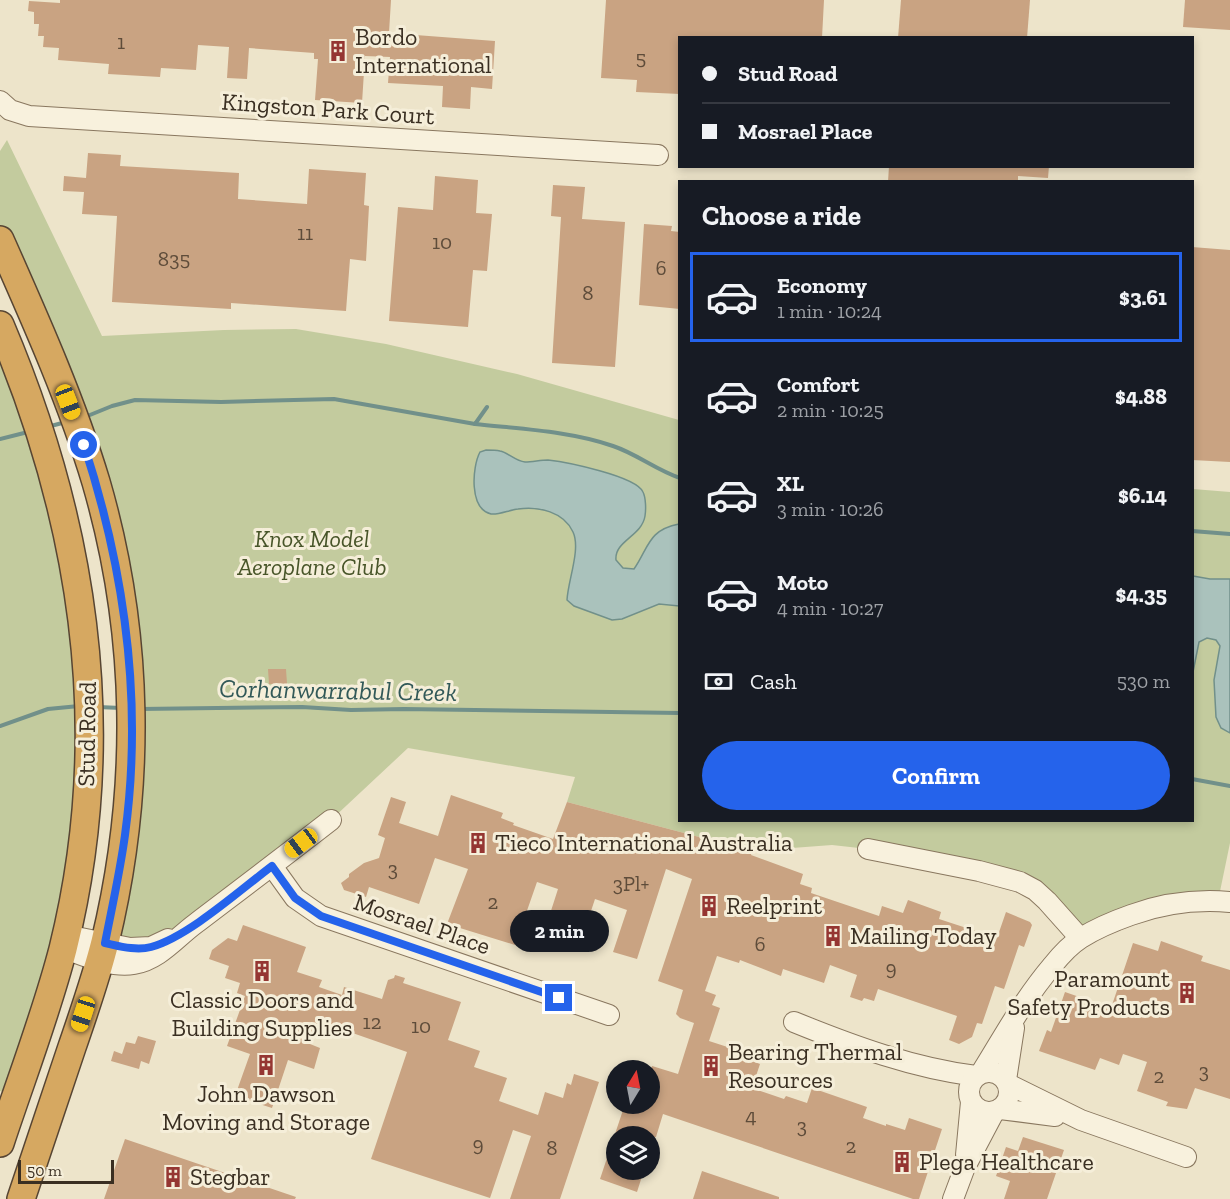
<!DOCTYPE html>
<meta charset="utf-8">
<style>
:root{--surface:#171b24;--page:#20242c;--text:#f1f3f6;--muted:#9ea1a6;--line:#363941;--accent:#2563eb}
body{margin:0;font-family:"Zilla Slab",serif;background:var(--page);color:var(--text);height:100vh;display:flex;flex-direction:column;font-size:22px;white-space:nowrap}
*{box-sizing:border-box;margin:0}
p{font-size:20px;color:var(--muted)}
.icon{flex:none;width:33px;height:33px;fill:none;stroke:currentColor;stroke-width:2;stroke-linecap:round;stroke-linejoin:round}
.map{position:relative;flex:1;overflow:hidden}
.panel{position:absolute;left:678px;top:180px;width:516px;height:642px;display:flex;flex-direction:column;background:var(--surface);border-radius:0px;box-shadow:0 3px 9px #0003}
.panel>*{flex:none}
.top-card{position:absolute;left:678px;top:36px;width:516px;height:132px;border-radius:0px;box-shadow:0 3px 9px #0003;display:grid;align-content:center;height:132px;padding:0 24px;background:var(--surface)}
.needle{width:39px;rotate:10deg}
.controls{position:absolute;left:606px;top:1060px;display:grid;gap:12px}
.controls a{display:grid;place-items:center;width:54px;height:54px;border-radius:50%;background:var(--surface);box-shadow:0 3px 9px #0003;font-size:30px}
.scale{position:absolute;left:18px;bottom:15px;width:96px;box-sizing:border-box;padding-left:6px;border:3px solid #3a2f22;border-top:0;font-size:16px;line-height:21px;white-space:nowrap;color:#3a2f22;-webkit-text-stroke:4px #f5eed9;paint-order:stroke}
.end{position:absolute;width:27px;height:27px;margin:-14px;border:8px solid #2563eb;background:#fff;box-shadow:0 0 0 3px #fff}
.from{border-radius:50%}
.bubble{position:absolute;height:42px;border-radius:21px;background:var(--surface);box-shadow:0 3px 9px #0003;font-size:20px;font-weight:700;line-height:42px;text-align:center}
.car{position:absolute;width:18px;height:36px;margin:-18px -9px;border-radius:8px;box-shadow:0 0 4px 2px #0007;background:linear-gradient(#f5c518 24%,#345 0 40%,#f5c518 0 76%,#345 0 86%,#f5c518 0)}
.top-card b{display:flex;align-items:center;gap:21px;height:57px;font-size:22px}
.top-card b+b{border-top:2px solid var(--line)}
.top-card i{width:15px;height:15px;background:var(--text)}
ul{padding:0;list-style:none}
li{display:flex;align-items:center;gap:18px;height:90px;margin:0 12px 9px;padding:0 12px;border:3px solid transparent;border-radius:0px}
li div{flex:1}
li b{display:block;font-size:22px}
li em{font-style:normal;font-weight:700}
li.on{border-color:var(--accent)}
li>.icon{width:54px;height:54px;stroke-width:1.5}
h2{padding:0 24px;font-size:27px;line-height:72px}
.pay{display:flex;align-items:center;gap:15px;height:66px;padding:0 24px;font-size:22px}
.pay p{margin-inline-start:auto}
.cta{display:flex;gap:12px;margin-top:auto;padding:12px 24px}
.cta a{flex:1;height:69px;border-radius:36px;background:var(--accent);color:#fff;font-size:24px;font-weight:700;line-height:69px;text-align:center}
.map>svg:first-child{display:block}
.green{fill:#c3cb9e}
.water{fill:#aac2bc;stroke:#71908a;stroke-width:1.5}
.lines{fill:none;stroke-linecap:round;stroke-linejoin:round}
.stream{stroke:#71908a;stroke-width:4}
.building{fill:#c9a382}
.minor-casing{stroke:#89775f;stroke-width:22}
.highway-casing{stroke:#574533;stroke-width:30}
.minor{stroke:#f8f1dd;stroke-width:20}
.highway{stroke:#d6a861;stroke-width:27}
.route{stroke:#2563eb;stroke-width:8}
.labels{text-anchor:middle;stroke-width:6;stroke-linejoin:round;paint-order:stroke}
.number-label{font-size:21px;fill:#5e4c3a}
.poi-label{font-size:24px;fill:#3a2f22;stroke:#f5eed9;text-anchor:start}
.street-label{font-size:24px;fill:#3a2f22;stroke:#f5eed9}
.park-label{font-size:24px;font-style:italic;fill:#485529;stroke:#f5eed9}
.water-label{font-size:26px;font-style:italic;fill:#325958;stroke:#f5eed9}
</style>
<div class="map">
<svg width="1230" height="1199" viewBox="0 0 1230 1199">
<rect width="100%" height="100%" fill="#ede4ca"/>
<!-- green -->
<g class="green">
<polygon points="7,140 102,336 224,330 296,329 386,344 517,374 679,420 680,820 1192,820 1193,489 1230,492 1230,843 1218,901 1208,900 1080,938 1035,891 868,849 832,845 752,851 567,802 575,777 408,748 331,820 151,947 105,943 118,879 120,586 0,240 0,151"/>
<polygon points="0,325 63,512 86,804 16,1096 0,1091"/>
</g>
<!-- water -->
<g class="water">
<path d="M 486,450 C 490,450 496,450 500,451 C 509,453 515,461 525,462 C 533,462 540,460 548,460 C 566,462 636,476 643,492 C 646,498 646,510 645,516 C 642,536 614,541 616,560 L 623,568 L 634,569 C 649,547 648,530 679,524 L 679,606 L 659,604 L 622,619 L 612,620 L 574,606 L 567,600 C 568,580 581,549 573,532 C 564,512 539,506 518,509 C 509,510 499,515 491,514 C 469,509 472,467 480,452 Z"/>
<polygon points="1193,576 1210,579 1230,579 1230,733 1221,728 1216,717 1214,680 1220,646 1216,640 1207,638 1199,642 1193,672"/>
</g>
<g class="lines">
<!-- stream -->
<g class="stream">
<polyline points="85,417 112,406 135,400 221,402 334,399 475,424 487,407"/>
<path d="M 475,424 C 520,429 570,431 613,446 C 637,454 656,470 680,478"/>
<polyline points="47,427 66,422"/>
<polyline points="0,439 28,432"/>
<polyline points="1192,531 1230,534"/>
<polyline points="98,707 121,708"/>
<polyline points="140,709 302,707 351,710 404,709 680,713"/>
<polyline points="0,726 48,709 79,706"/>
<polyline points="1192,779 1230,786"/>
</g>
</g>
<!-- building -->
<g class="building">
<polygon points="60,0 391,0 389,33 495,41 492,89 471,87 470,109 442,107 443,86 388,83 390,57 365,56 362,103 315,100 318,59 314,59 314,53 249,48 247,79 227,78 229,47 198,45 196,70 161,68 160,77 108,74 109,64 58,60 59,48 43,47 44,36 38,36 39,24 34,24 34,12 28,11 29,1 60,3"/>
<polygon points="606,0 824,0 822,38 680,38 680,94 636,92 637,80 601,78"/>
<polygon points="901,0 1030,0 1027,38 898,38"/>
<polygon points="1185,0 1230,0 1230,30 1183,27"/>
<polygon points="88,153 121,155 120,166 239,173 238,199 307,204 309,169 366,173 364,205 369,206 366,261 350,259 346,311 231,303 231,309 112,302 117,216 82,214 84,192 63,191 64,176 86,178"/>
<polygon points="889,166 1049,166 1048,178 1018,176 1018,182 888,182"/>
<polygon points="435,176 478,180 476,213 492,214 487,271 473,270 468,327 389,321 398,207 433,210"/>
<polygon points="553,185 585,187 582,219 625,222 615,367 552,363 561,217 551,216"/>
<polygon points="644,224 672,226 671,231 680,232 680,309 639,305"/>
<polygon points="1192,247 1230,250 1230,462 1192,460"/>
<polygon points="268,669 286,669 287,684 269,684"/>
<polygon points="451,795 503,813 501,818 514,823 513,825 553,839 567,802 752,851 751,855 803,874 800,884 812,888 811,893 879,916 882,906 903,913 908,900 941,912 939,919 997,938 1006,912 1030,922 1032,925 1024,947 1019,945 1004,989 995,986 982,1024 977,1023 972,1037 959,1044 949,1040 957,1016 878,989 874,1001 864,998 862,1001 850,997 857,975 830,965 824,983 783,969 781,976 740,960 739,963 717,956 705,991 716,995 712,1005 720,1008 709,1041 746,1053 744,1058 760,1064 752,1088 784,1099 786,1096 807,1103 812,1088 867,1107 863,1118 886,1126 886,1124 905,1130 909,1118 942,1129 919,1199 913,1199 663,1114 656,1137 616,1137 616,1170 644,1170 637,1192 600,1179 625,1104 650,1104 650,1074 652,1066 678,1074 694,1023 680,1018 676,1014 683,990 658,981 692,879 666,869 637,959 613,952 627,910 595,899 585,929 549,917 558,889 537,882 515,945 447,924 468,869 435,858 419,904 369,887 366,897 344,890 341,883 349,877 349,874 364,863 379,858 385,838 378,835 391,797 406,802 399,823 438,836"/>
<polygon points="243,925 306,947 297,972 322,980 319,987 342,995 344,987 382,999 388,980 394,978 395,975 405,978 403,983 461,1002 448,1040 480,1051 474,1067 507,1078 499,1101 538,1115 545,1092 563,1098 567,1083 571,1085 574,1074 599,1082 560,1199 510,1199 531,1136 513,1130 490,1198 371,1159 407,1052 321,1022 310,1044 320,1048 314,1069 288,1060 272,1108 235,1096 250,1054 227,1046 245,996 237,993 240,983 225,978 229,966 209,959 212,950 228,938 237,941"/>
<polygon points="1161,941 1203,956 1201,961 1230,970 1230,1099 1195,1088 1187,1109 1166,1106 1168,1102 1137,1091 1147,1062 1123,1054 1119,1065 1100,1058 1095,1070 1039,1051 1047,1030 1051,1032 1065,992 1111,1008 1133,943 1158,951"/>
<polygon points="138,1036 156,1041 149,1064 141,1061 139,1069 111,1061 114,1051 122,1054 126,1042 135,1044"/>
<polygon points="1023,1137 1064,1150 1047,1199 1004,1199 1010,1181 996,1176 1006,1147 1018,1151"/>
<polygon points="125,1139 296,1197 295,1199 104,1199"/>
<polygon points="702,1171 779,1197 779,1199 693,1199"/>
</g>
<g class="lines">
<defs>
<g id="minor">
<polyline points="0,101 10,110 29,116 658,155"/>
<polyline points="868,849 979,871 1020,882 1035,890 1047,901 1080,938"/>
<polyline points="272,866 295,898 321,916 609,1015"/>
<polyline points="66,935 130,948 151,947 168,939"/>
<path d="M 63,948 C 85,956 111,968 134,964 C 159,960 176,938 195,924 C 241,889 286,855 331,820"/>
<path d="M 794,1022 C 853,1046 913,1068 976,1076"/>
<circle cx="989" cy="1092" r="20"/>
<path d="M 981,1073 C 1004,1036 1024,999 1052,966 C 1060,956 1070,945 1081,938 C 1097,928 1114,921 1131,915 C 1164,903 1195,899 1230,902"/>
<polyline points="1006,1080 1014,1028"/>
<polyline points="1008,1084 1081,1120 1186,1157"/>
<polyline points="1000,1109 1055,1116"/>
<polyline points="966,1155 971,1102"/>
<polyline points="953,1199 965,1167 994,1112"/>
</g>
<g id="highway">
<path d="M 0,240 C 35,319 71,399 96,482 C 140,633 142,789 105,942 C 96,978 84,1012 72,1047 C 55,1098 38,1148 21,1199"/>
<path d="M 0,325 C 85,525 116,736 63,949 C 46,1015 21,1079 0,1143"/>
</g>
</defs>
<!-- minor casing -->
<use href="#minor" class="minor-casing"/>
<!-- highway casing -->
<use href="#highway" class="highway-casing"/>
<!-- minor -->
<use href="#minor" class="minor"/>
<!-- highway -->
<use href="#highway" class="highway"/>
</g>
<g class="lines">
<!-- route -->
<path class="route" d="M 84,445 C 125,571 143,703 125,835 C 120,872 112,907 105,943 C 119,946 136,951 151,947 C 188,937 240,890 272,866 L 295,898 L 321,916 L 559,998"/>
</g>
<!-- icons -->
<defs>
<symbol id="building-bare" viewBox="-9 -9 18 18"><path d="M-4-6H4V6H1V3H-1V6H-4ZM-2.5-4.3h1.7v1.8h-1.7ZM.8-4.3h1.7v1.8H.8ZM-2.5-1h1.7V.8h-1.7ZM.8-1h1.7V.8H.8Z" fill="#953632" stroke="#f5eed9" stroke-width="2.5" paint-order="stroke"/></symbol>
</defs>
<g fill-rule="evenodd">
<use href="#building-bare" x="323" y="36" width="30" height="30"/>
<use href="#building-bare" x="463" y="828" width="30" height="30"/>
<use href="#building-bare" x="694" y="891" width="30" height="30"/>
<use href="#building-bare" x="818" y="921" width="30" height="30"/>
<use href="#building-bare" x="247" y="956" width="30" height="30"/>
<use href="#building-bare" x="1172" y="978" width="30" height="30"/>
<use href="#building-bare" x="251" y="1050" width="30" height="30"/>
<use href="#building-bare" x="696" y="1051" width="30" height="30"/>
<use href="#building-bare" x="887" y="1147" width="30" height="30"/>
<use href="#building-bare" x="158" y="1162" width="30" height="30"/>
</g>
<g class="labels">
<!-- number labels -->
<g class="number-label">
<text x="121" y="49">1</text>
<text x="641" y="65">5</text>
<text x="305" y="240">11</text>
<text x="442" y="249">10</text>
<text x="174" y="266">835</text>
<text x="661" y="275">6</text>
<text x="588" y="300">8</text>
<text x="393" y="876">3</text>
<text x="631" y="891">3Pl+</text>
<text x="493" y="909">2</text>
<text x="760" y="951">6</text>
<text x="891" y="975">9</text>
<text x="372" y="1029">12</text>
<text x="421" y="1033">10</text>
<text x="1204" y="1078">3</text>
<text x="1159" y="1083">2</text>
<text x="751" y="1123">4</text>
<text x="802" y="1133">3</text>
<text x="478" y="1151">9</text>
<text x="851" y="1153">2</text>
<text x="552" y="1155">8</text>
</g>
<!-- poi labels -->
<g class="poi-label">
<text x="355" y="45">Bordo<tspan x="355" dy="28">International</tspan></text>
<text x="495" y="851">Tieco International Australia</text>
<text x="726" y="914">Reelprint</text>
<text x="850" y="944">Mailing Today</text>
<text x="1170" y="987" text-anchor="end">Paramount<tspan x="1170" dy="28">Safety Products</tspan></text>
<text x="262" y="1008" text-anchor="middle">Classic Doors and<tspan x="262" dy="28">Building Supplies</tspan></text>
<text x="728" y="1060">Bearing Thermal<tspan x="728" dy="28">Resources</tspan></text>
<text x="266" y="1102" text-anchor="middle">John Dawson<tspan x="266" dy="28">Moving and Storage</tspan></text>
<text x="919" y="1170">Plega Healthcare</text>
<text x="190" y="1185">Stegbar</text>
</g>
<!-- street labels -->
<g class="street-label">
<text transform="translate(328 109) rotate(4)" y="8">Kingston Park Court</text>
<text transform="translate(87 734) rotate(-89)" y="8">Stud Road</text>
<text transform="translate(422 924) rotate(19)" y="8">Mosrael Place</text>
</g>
<!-- park labels -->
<g class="park-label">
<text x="312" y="547">Knox Model<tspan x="312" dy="28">Aeroplane Club</tspan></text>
</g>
<!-- water labels -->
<g class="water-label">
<text transform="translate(338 690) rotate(1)" y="9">Corhanwarrabul Creek</text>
</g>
</g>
</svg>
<div class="controls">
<a><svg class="needle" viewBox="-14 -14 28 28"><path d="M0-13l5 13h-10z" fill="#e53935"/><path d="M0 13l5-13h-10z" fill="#9ea1a6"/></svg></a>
<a><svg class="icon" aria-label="layers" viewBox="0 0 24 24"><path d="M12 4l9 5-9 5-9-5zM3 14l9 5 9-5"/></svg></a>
</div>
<div class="scale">50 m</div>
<i class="end from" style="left:84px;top:445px"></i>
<i class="end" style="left:559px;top:998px"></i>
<div class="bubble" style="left:510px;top:910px;width:99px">2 min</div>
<i class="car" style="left:68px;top:402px;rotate:159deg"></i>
<i class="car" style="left:301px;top:843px;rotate:233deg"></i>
<i class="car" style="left:83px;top:1014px;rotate:198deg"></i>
<div class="top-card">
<b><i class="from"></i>Stud Road</b>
<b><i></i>Mosrael Place</b>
</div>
<section class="panel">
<h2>Choose a ride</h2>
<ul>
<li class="on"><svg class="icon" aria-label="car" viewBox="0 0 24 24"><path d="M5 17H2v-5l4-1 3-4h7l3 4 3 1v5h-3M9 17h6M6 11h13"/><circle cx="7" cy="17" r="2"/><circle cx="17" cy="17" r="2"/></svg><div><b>Economy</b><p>1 min · 10:24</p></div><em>$3.61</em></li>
<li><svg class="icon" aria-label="car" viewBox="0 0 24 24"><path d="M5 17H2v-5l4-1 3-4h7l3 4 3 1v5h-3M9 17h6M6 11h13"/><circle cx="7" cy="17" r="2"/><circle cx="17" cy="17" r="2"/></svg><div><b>Comfort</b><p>2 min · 10:25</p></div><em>$4.88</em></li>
<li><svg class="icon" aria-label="car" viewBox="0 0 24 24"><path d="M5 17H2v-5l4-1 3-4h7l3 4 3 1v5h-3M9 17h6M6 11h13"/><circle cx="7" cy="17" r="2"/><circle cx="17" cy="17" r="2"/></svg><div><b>XL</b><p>3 min · 10:26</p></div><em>$6.14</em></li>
<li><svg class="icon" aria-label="car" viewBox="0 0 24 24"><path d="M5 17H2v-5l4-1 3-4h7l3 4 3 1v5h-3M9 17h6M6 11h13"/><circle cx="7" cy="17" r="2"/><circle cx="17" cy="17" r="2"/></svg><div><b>Moto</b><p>4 min · 10:27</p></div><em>$4.35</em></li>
</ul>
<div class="pay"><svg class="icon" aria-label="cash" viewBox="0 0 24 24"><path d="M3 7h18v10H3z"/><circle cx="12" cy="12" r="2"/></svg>Cash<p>530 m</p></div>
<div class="cta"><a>Confirm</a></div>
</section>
</div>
